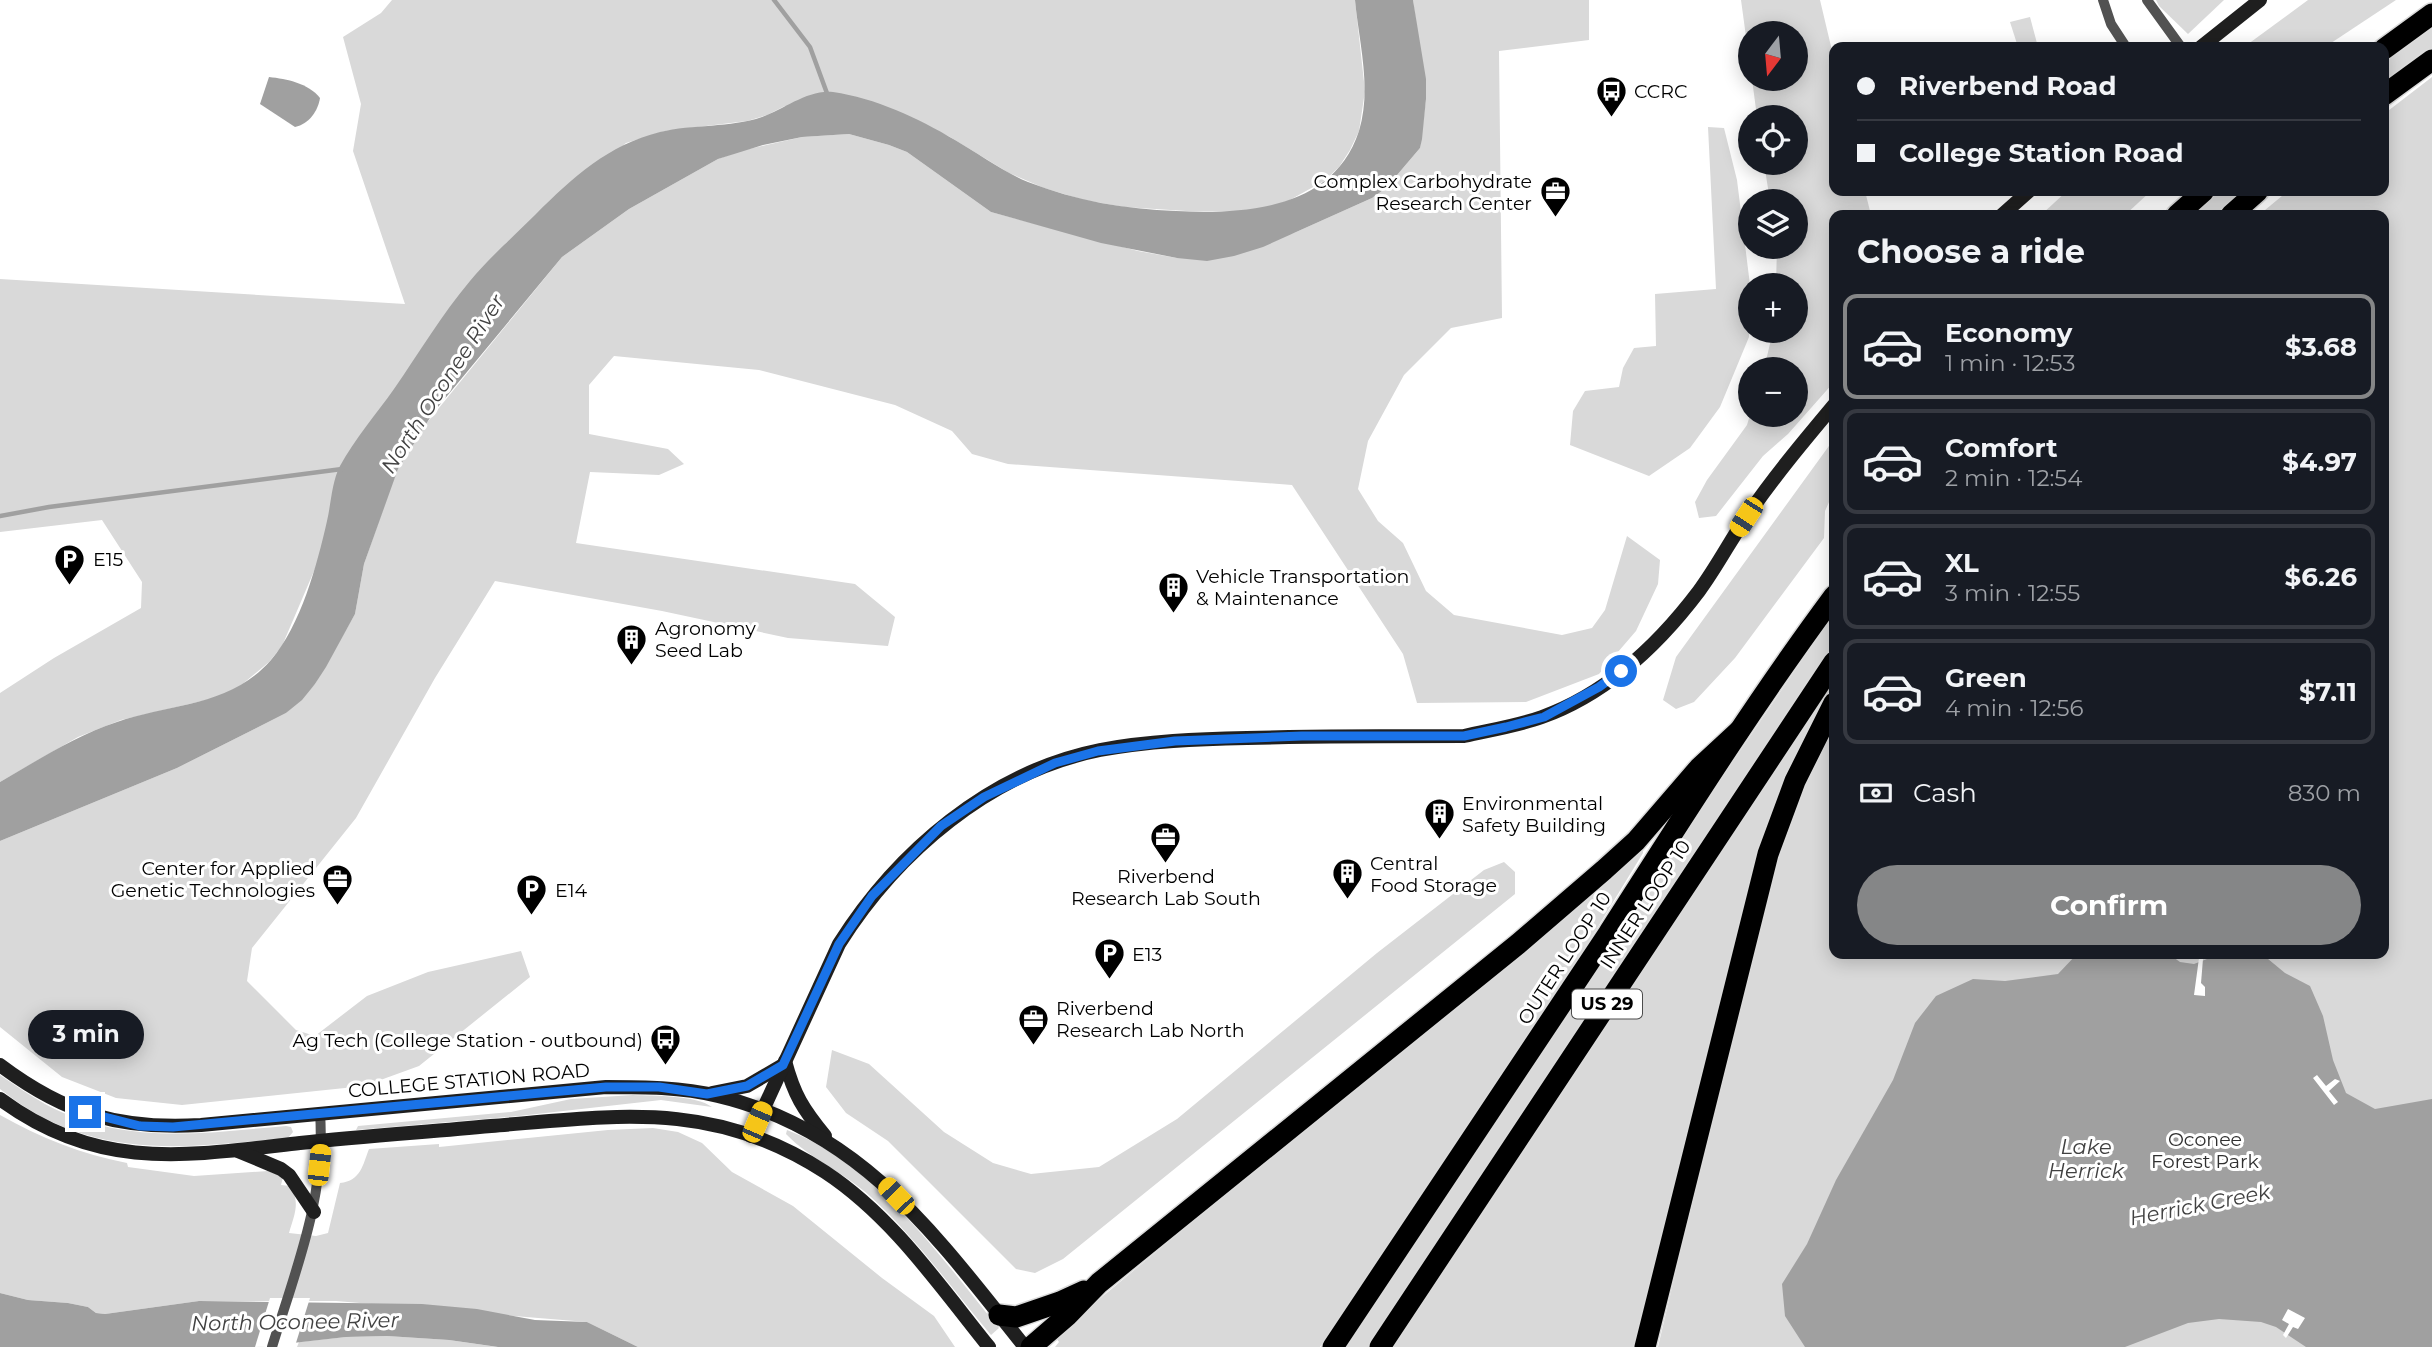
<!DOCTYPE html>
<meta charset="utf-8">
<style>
:root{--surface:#171b24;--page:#20242c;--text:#f1f3f6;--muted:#9ea1a6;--line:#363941;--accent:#858687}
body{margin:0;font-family:Montserrat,sans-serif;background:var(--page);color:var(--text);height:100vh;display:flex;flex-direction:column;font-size:26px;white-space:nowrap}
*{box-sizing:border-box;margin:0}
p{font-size:23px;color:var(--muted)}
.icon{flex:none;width:38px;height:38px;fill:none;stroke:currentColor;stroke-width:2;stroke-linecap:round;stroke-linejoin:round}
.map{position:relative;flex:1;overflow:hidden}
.sheet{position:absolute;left:1829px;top:210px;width:560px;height:749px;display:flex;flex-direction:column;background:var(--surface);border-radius:14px;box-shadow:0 4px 18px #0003}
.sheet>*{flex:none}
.guide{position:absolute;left:1829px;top:42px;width:560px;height:154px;border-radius:14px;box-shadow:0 4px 18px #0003;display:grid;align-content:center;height:154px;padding:0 28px;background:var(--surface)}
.needle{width:46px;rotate:196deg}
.buttons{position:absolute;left:1738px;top:21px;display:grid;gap:14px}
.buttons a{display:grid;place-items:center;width:70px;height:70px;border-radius:50%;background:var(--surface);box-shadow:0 4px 18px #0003;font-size:35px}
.end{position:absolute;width:32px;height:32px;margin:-16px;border:9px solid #1a73e8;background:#fff;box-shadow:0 0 0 4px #fff}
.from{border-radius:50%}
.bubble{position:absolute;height:49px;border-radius:24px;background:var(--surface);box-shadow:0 4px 18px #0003;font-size:23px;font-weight:700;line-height:49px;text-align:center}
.car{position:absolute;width:21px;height:42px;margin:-21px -10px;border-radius:9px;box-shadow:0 0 5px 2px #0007;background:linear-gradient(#f5c518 24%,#345 0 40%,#f5c518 0 76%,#345 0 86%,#f5c518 0)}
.guide b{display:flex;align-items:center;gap:24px;height:66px;font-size:26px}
.guide b+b{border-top:2px solid var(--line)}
.guide i{width:18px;height:18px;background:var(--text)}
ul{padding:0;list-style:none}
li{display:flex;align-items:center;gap:21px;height:105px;margin:0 14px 10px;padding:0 14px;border:4px solid var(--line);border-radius:14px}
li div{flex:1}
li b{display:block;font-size:26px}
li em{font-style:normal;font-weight:700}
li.current{border-color:var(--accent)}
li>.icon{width:63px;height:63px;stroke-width:1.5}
h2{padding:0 28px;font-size:32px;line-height:84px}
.pay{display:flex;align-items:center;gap:18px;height:77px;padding:0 28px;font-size:26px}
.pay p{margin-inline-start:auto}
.primary-button{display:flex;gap:14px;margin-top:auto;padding:14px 28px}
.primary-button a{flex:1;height:80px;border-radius:42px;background:var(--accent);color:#fff;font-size:28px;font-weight:700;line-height:80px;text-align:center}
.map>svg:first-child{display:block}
.green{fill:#d9d9d9}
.water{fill:#a0a0a0}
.pier{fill:#fff}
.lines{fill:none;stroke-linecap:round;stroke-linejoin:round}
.stream{stroke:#a0a0a0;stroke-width:4.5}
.highway-casing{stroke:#dbdbdb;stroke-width:24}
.street{stroke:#525252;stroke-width:10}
.secondary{stroke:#1f1f1f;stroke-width:14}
.highway{stroke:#000;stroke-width:21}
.route{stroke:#1a73e8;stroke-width:9}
.labels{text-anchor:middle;stroke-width:6;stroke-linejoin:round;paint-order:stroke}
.shield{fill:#fff;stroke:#4c4c4c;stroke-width:2}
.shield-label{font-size:18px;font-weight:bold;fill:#000}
.poi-label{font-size:19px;fill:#000;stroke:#fff;text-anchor:start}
.street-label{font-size:19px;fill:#000;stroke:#fff}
.park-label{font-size:19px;fill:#303030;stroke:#fff}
.water-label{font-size:21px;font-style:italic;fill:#414141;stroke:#fff}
</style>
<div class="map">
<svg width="2432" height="1347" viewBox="0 0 2432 1347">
<rect width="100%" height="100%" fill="#fff"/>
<!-- green -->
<g class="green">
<polygon points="392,0 1355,0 1365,91 1359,131 1350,150 1339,167 1324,181 1288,201 1268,207 1248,211 1186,211 1124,207 1084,200 1044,188 1009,173 950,137 907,116 785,106 767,115 747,121 665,131 626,143 506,243 317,564 282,646 269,662 239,687 215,698 121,720 78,737 0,782 0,693 54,658 141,608 142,582 102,520 0,532 0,279 405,304 353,151 361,104 343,37 381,13"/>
<polygon points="1413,0 1589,0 1589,40 1499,51 1502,318 1451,328 1404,375 1368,441 1358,489 1378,521 1403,543 1426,591 1454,615 1562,635 1592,628 1605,610 1627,536 1660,560 1658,584 1636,631 1599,674 1526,702 1417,703 1403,654 1292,485 1008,464 972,454 952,431 895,405 759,370 614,356 589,385 589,434 668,449 684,464 659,475 590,472 576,543 855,584 895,617 888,646 788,638 662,611 495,581 435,678 356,818 252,948 247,981 296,1030 315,1036 367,996 428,972 521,951 530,977 419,1066 364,1086 182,1105 116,1098 62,1077 0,1027 0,841 177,768 286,713 315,684 355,614 364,564 390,489 398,469 421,430 562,257 629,209 718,159 740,151 802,137 849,134 889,145 907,152 991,212 1138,251 1177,258 1294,233 1372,198 1386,188 1420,148 1426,99"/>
<polygon points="1741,0 1820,0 1834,59 1834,191 1865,191 1871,215 1834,215 1834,382 1788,434 1763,456 1716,516 1699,518 1695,502 1707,480 1747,425 1750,415 1796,415 1796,369 1764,369 1773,331 1796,331 1796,285 1776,285 1777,247 1796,247 1796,201 1770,201 1764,163 1796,163 1796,117 1757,117 1752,79 1796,79 1796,33 1750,33 1750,66"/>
<polygon points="2156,0 2224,0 2188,34 2159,6"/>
<polygon points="2308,0 2396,0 2325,47 2244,47"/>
<polygon points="2030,17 2038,47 2018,47 2010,22"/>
<polygon points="2432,25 2432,48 2384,83 2384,60"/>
<polygon points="2432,77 2432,1347 1658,1347 1758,922 1792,808 1834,720 1834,954 2384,954 2384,215 2259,215 2288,191 2384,191 2384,114"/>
<polygon points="1708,127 1724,128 1737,180 1750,285 1749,337 1720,407 1690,448 1649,476 1570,445 1573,411 1585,391 1619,387 1623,368 1634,348 1656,346 1655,294 1716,289"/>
<polygon points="2067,191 2151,191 2125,215 2041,215"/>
<polygon points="2219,191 2248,191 2219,215 2191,215"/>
<polygon points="1834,439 1834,491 1825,511 1824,538 1735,658 1694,702 1676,709 1663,700 1676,657"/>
<polygon points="1834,613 1834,644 1431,1253 1368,1347 1344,1347 1685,832"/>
<polygon points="1834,679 1834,693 1811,732 1636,1347 1392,1347"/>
<polygon points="1640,850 1643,851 1643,853 1568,976 1320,1347 1055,1347 1059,1342 1056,1338 1085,1311"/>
<polygon points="1504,862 1515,872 1515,894 1063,1259 1035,1273 1016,1269 888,1141 846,1113 826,1087 832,1050 869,1064 944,1132 993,1163 1031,1174 1099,1167 1177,1119 1377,953 1484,870"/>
<path d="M 0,1075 C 15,1085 29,1095 45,1104 C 124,1146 201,1133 286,1126 L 291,1127 L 293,1132 L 288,1138 C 182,1148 90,1162 0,1089 Z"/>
<path d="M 633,1095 C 654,1096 696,1095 712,1107 L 661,1100 L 519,1116 L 356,1130 L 358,1126 L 511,1112 L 571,1099 Z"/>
<path d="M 0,1115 C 41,1138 81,1154 127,1163 L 128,1167 L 194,1176 L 268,1171 L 283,1177 L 281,1185 L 290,1186 C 301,1203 294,1215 289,1233 L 316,1236 L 328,1233 L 340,1183 C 361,1181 363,1164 369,1149 L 439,1144 L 439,1147 L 608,1130 L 653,1128 L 678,1132 L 702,1143 L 732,1172 L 793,1206 L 882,1278 L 934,1316 L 955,1347 L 638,1347 L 587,1322 L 372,1304 L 336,1301 L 199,1301 L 105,1314 L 96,1313 L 88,1307 L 68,1303 L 28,1300 L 0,1293 Z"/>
<path d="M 787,1130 C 878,1165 939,1256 999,1328 L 991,1335 C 952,1289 916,1238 871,1197 C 845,1173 810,1159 786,1134 Z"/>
<polygon points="387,1336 449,1340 497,1347 297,1347 299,1342 346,1337"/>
</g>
<!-- water -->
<g class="water">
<path d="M 1355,0 L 1413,0 L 1426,79 L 1426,99 L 1422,139 L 1420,148 L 1386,188 L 1372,198 L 1263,247 L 1234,256 L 1207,261 L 1177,258 L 1101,243 L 991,212 L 907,152 L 889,145 L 849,134 L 802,137 L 763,145 L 718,159 L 629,209 L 562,257 L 433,413 L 398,469 L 364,564 L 355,614 L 326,667 L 315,684 L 302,700 L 286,713 L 177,768 L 0,841 L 0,782 C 38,760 75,736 117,722 C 171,703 230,707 271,660 C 301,625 317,565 327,521 C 331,504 332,481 340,466 C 354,440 377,413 394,389 C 419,353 442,314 470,281 C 490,257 514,236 536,214 C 573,177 608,145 660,132 C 693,124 730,128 762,117 C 784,109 809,89 833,92 C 875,98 918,118 955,140 C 979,154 1002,171 1028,182 C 1076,201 1125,209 1176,211 C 1245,214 1333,210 1359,131 C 1372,88 1359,43 1355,0 Z"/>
<path d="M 269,77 C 287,79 308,83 320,98 C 318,111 309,124 295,127 L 260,104 Z"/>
<polygon points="2077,954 2169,954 2180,962 2194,964 2220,954 2262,954 2285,973 2310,986 2323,1016 2333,1060 2346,1093 2375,1109 2432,1099 2432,1347 2306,1347 2276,1327 2261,1322 2219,1319 2188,1323 2125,1347 1805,1347 1785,1316 1782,1284 1807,1244 1836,1180 1893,1080 1915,1023 1936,996 1973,979 2005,981 2058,974"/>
<polygon points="0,1293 28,1300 68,1303 88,1307 96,1313 105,1314 199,1301 422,1304 477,1309 535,1320 587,1322 638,1347 498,1347 449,1340 387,1336 346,1337 257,1347 0,1347"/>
</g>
<!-- pier -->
<g class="pier">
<polygon points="2199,958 2203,959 2201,983 2205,987 2205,996 2194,995"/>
<polygon points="2317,1075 2326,1086 2335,1079 2340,1081 2329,1091 2338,1102 2334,1105 2313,1078"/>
<polygon points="270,1298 310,1298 295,1346 255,1347"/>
<polygon points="2288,1309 2305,1318 2298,1329 2293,1327 2286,1338 2283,1335 2289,1324 2282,1320"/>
</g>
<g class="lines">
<!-- stream -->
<g class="stream">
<polyline points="774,0 810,47 828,96"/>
<polyline points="0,516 49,507 342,469"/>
</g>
<defs>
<g id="highway">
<polyline points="2384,49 2432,14"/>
<polyline points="2384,95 2432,60"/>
<polyline points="2177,215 2204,191"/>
<polyline points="2231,215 2258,191"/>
<polyline points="999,1315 1016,1317 1060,1302 1084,1291"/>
<polyline points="1031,1347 1068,1315 1099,1283 1518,944 1604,870 1636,841 1699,768 1739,731"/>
<path d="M 1333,1347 C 1424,1209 1517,1072 1608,934 C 1681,820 1753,705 1834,596"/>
<polyline points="1380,1347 1834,662"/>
<polyline points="1645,1347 1768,854 1795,781 1834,703"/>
</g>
</defs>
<!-- highway casing -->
<use href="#highway" class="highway-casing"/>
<!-- street -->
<g class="street">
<polyline points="2103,0 2111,24 2126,47"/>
<polyline points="2147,0 2181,47"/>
<path d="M 272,1347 C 296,1269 326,1196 320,1113"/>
</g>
<!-- secondary -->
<g class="secondary">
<polyline points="2201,47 2260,0"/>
<polyline points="2002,215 2029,191"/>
<path d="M 785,1061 C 794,1095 803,1109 825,1136"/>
<path d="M 0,1065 C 65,1114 120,1130 201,1125 L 606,1087 C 643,1087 681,1087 718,1096 C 862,1130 937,1237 1025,1347"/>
<polyline points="712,1093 747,1086 783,1065"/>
<path d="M 0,1099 C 99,1172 186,1156 300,1143 C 363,1136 427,1132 491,1126 C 615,1116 713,1099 825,1172 C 892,1216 939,1285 989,1347"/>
<path d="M 751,1136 L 839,944 C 897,852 990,772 1100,750 C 1148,741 1198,739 1247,738 C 1320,736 1392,736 1464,736 C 1490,730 1517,726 1542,717 C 1606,694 1659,644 1699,591 C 1716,568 1729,543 1745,519 C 1772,479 1803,442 1834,405"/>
<polyline points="238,1151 281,1169 289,1175 314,1212"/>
</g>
<!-- highway -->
<use href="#highway" class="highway"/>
</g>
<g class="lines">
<!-- route -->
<polyline class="route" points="85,1112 140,1126 173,1127 606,1087 659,1087 707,1094 747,1086 783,1065 839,944 872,896 941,826 984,797 1055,763 1098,751 1175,741 1302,736 1464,736 1506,727 1544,717 1599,687 1621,671"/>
</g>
<!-- icons -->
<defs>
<symbol id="bus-pin" viewBox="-11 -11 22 30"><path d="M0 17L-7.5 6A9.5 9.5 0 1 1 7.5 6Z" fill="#000" stroke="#fff"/><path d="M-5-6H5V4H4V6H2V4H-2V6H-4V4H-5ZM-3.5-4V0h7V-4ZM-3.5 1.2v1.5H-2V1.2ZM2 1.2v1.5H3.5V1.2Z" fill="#fff"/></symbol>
<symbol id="office-pin" viewBox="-11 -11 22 30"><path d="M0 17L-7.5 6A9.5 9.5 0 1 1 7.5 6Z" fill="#000" stroke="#fff"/><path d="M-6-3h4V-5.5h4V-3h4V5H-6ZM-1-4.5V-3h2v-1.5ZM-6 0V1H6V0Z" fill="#fff"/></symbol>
<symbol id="parking-pin" viewBox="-11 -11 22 30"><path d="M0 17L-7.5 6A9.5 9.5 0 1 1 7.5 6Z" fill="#000" stroke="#fff"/><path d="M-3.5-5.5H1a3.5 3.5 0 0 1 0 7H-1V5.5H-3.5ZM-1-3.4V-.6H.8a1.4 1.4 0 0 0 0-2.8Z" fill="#fff"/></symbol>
<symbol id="building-pin" viewBox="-11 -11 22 30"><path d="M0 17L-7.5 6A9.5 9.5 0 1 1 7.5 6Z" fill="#000" stroke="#fff"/><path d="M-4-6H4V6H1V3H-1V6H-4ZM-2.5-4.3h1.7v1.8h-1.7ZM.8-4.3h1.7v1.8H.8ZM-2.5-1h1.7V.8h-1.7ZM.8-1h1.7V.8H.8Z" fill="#fff"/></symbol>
</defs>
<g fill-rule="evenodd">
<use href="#bus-pin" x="1594" y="74" width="35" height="47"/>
<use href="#office-pin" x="1538" y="174" width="35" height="47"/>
<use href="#parking-pin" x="52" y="542" width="35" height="47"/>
<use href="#building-pin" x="1156" y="570" width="35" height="47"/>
<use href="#building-pin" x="614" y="622" width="35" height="47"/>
<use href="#building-pin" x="1422" y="796" width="35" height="47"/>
<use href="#office-pin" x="1148" y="820" width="35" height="47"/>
<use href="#building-pin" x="1330" y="856" width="35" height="47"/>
<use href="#office-pin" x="320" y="862" width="35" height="47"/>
<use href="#parking-pin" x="514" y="872" width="35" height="47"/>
<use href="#parking-pin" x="1092" y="936" width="35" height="47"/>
<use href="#office-pin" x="1016" y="1002" width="35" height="47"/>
<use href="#bus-pin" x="648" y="1022" width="35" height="47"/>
</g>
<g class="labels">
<!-- shield labels -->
<rect class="shield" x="1572" y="989.5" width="70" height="29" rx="5"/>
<g class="shield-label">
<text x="1607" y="1010">US 29</text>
</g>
<!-- poi labels -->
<g class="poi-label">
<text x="1634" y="98">CCRC</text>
<text x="1532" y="188" text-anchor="end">Complex Carbohydrate<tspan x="1532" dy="22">Research Center</tspan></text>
<text x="93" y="566">E15</text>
<text x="1196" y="583">Vehicle Transportation<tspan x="1196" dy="22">&amp; Maintenance</tspan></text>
<text x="655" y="635">Agronomy<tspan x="655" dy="22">Seed Lab</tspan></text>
<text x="1462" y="810">Environmental<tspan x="1462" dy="22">Safety Building</tspan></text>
<text x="1370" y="870">Central<tspan x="1370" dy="22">Food Storage</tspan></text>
<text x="315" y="875" text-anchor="end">Center for Applied<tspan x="315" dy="22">Genetic Technologies</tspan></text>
<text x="1166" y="883" text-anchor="middle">Riverbend<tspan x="1166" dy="22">Research Lab South</tspan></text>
<text x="555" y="897">E14</text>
<text x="1132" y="961">E13</text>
<text x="1056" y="1015">Riverbend<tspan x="1056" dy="22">Research Lab North</tspan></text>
<text x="643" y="1047" text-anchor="end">Ag Tech (College Station - outbound)</text>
</g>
<!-- street labels -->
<g class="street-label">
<text transform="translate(1645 904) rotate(-57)" y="7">INNER LOOP 10</text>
<text transform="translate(1564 958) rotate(-57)" y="7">OUTER LOOP 10</text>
<text transform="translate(469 1080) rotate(-5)" y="7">COLLEGE STATION ROAD</text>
</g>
<!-- park labels -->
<g class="park-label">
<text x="2205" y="1146">Oconee<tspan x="2205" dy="22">Forest Park</tspan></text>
</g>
<!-- water labels -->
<g class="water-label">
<text transform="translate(443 384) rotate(-57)" y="7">North Oconee River</text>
<text x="2086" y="1154">Lake<tspan x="2086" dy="24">Herrick</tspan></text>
<text transform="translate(2200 1205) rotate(-11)" y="7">Herrick Creek</text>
<text transform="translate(295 1322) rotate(-1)" y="7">North Oconee River</text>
</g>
</g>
</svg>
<div class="buttons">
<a><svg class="needle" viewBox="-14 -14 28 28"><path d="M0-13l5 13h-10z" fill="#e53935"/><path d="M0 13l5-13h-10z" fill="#9ea1a6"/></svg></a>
<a><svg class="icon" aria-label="locate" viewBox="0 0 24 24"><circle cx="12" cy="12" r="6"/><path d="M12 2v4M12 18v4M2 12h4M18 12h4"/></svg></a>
<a><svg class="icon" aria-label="layers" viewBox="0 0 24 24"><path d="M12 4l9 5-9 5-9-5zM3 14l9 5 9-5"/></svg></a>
<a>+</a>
<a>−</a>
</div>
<i class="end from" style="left:1621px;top:671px"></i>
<i class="end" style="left:85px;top:1112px"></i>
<div class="bubble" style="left:28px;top:1010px;width:116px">3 min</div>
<i class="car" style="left:1746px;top:517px;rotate:213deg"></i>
<i class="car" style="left:757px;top:1122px;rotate:23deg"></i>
<i class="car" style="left:319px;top:1165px;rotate:6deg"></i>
<i class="car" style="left:896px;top:1196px;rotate:316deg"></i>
<div class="guide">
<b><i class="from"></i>Riverbend Road</b>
<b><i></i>College Station Road</b>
</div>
<section class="sheet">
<h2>Choose a ride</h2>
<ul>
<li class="current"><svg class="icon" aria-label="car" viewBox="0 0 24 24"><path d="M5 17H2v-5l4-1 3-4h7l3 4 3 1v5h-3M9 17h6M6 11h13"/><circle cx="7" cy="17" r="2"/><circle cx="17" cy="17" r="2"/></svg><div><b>Economy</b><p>1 min · 12:53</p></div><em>$3.68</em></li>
<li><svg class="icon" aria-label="car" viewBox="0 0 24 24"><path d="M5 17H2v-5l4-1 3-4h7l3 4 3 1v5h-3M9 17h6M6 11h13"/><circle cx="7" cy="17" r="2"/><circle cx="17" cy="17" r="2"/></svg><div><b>Comfort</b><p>2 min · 12:54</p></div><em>$4.97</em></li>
<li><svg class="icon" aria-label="car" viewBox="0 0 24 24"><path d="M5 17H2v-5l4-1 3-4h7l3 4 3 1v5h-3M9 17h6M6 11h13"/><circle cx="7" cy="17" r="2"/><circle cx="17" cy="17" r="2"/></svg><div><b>XL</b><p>3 min · 12:55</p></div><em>$6.26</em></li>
<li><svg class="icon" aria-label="car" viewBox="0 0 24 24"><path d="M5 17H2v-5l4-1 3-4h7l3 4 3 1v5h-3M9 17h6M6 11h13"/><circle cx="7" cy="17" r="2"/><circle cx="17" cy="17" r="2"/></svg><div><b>Green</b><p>4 min · 12:56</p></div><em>$7.11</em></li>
</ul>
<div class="pay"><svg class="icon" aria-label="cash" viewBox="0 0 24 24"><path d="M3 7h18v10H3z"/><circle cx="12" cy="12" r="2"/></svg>Cash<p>830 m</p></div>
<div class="primary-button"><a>Confirm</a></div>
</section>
</div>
